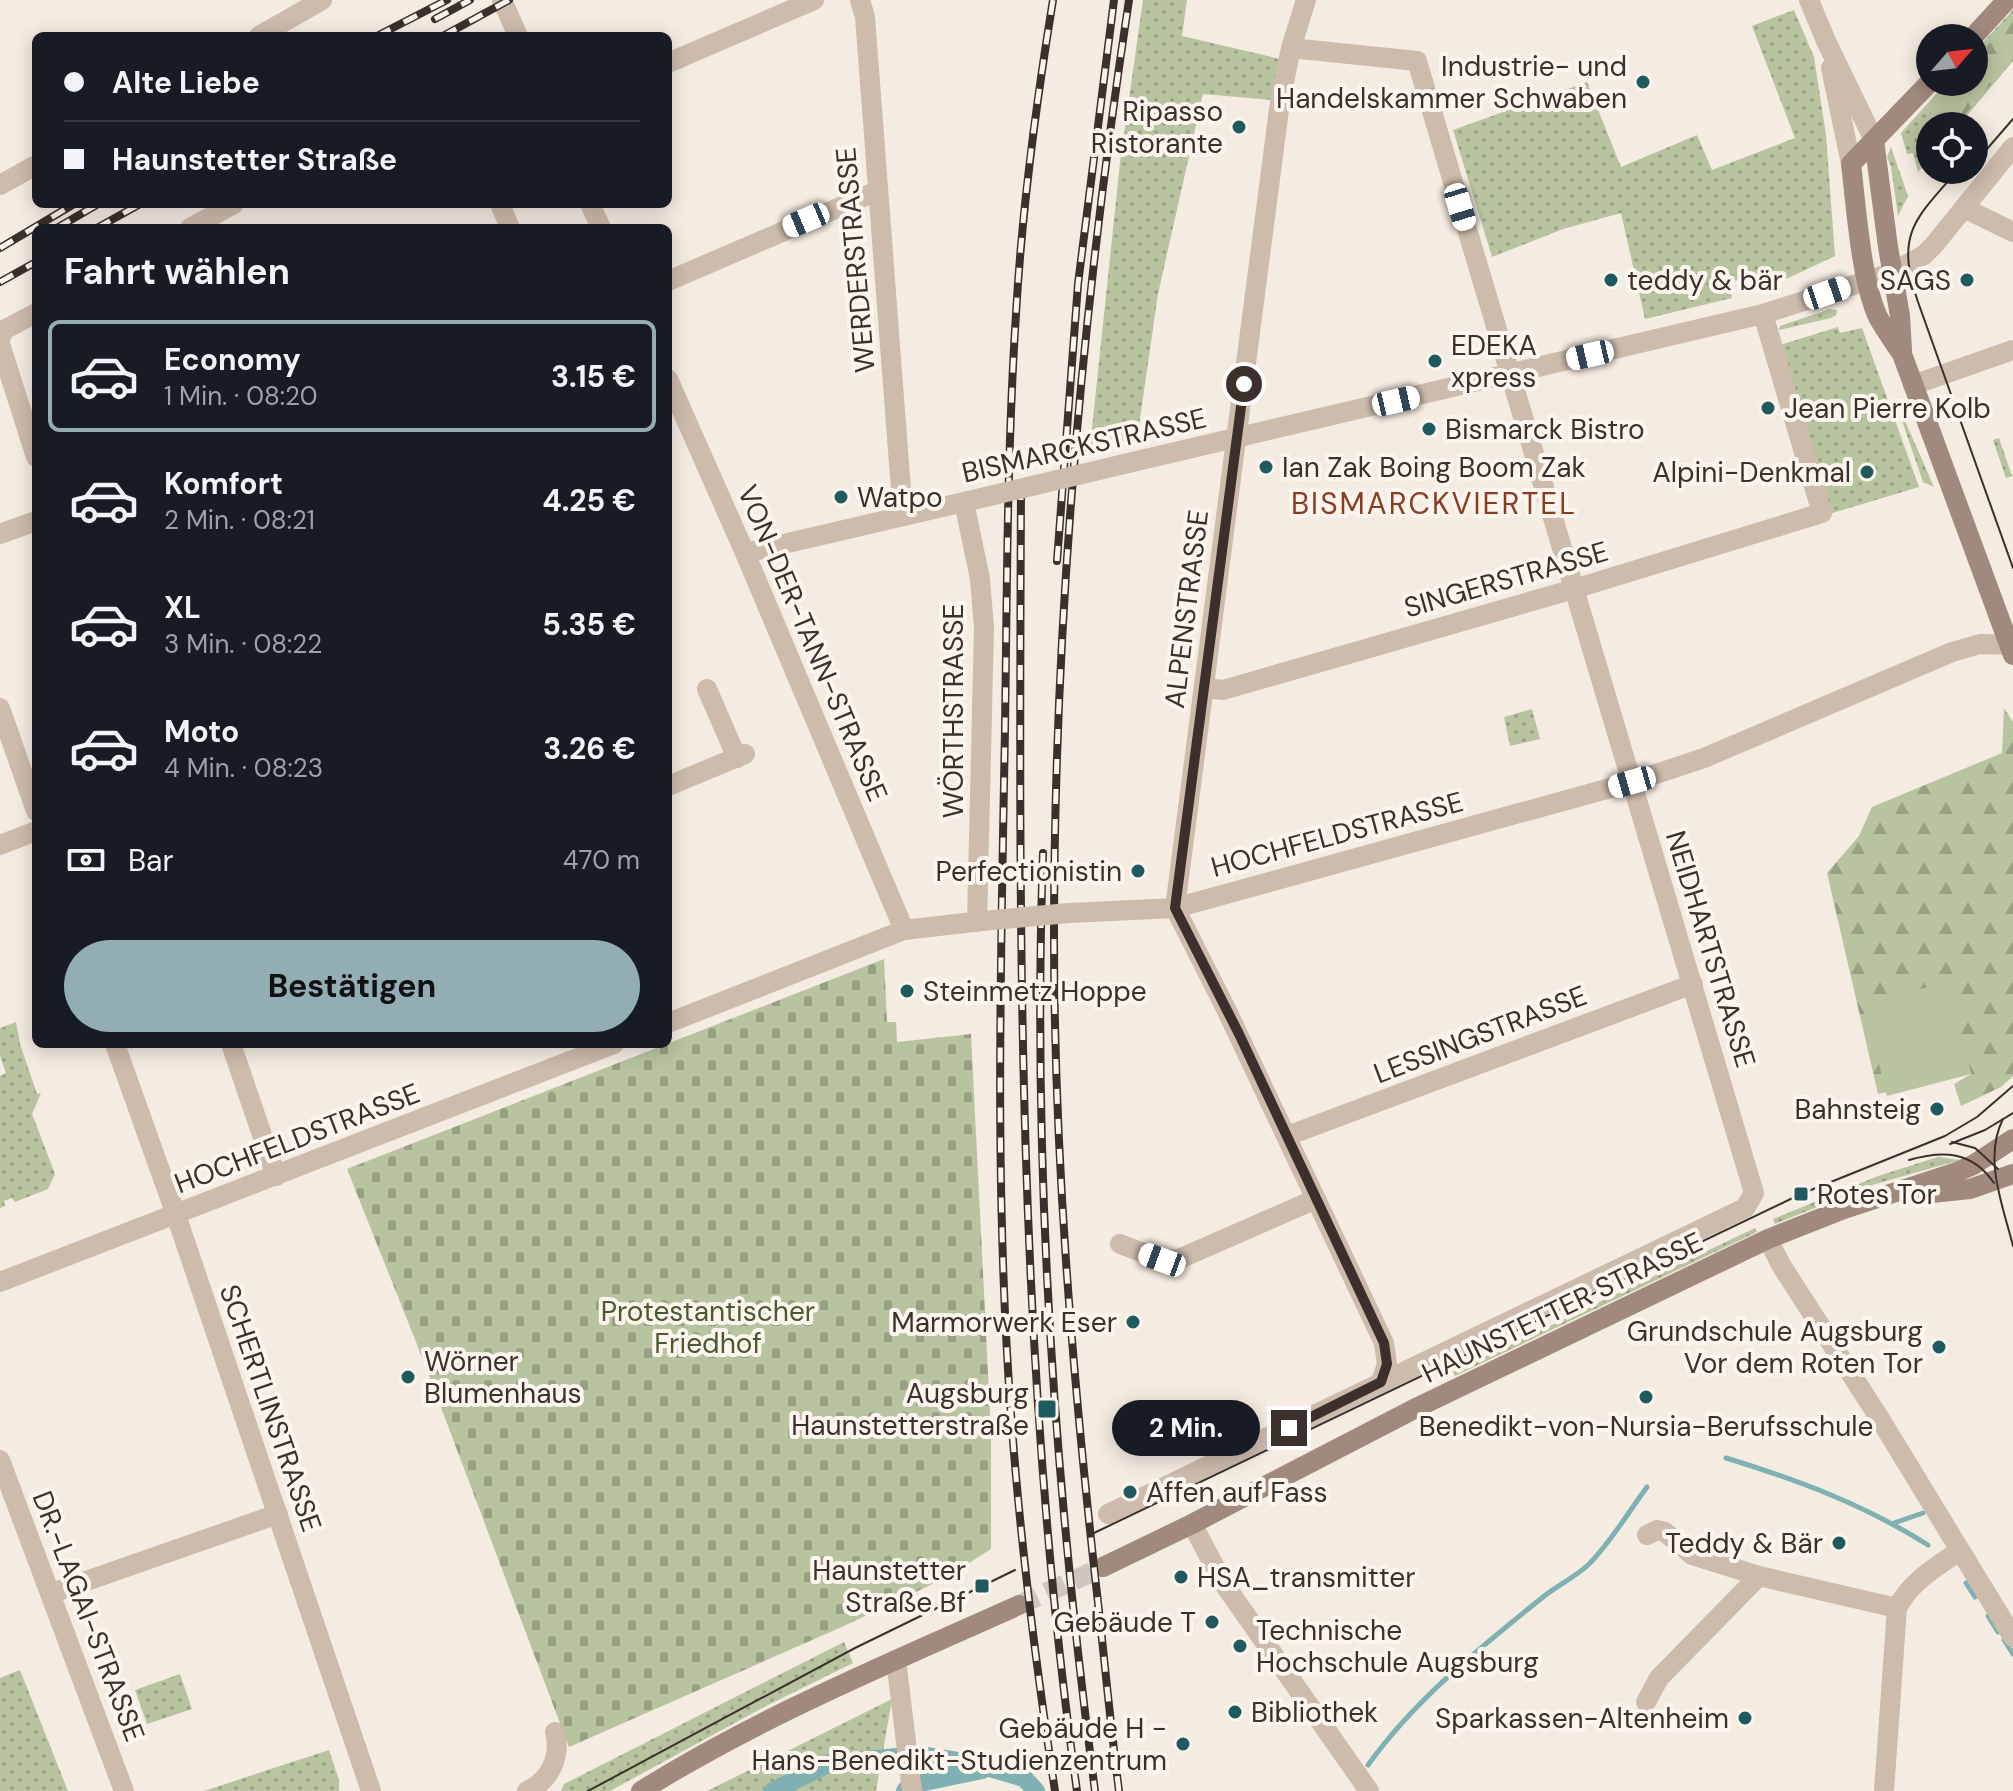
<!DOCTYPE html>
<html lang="de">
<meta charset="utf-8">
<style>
:root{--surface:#171b24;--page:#20242c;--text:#f1f3f6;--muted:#9ea1a6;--line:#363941;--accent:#92aeb2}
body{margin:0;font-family:"DM Sans",sans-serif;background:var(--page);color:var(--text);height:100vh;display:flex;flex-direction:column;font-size:30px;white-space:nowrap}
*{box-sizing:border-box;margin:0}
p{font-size:26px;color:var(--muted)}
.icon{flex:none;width:44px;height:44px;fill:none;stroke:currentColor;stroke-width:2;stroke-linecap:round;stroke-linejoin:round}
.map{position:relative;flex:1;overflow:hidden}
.drawer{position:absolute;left:32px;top:224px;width:640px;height:824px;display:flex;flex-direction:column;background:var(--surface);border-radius:12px;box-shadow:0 4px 20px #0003}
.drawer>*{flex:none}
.banner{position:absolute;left:32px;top:32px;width:640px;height:176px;border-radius:12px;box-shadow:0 4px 20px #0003;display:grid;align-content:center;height:176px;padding:0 32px;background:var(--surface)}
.needle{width:52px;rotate:62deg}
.buttons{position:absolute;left:1916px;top:24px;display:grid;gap:16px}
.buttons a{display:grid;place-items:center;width:72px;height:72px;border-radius:50%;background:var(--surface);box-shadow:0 4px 20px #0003;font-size:40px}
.end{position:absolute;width:36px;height:36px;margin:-18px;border:10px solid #3b302b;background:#fff;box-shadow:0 0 0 4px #fff}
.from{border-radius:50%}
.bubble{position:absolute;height:56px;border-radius:28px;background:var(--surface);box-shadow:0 4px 20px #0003;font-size:26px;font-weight:700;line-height:56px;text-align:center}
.car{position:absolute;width:24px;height:48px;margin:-24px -12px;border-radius:10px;box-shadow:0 0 6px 2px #0007;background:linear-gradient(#fff 24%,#345 0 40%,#fff 0 76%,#345 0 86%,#fff 0)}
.banner b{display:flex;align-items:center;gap:28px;height:76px;font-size:30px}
.banner b+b{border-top:2px solid var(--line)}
.banner i{width:20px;height:20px;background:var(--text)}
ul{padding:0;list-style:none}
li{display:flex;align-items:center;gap:24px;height:112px;margin:0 16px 12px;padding:0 16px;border:4px solid transparent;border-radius:12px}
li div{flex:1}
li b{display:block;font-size:30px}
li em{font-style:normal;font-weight:700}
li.current{border-color:var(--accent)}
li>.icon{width:72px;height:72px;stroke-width:1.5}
h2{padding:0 32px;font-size:36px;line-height:96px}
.pay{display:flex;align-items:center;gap:20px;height:88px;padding:0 32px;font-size:30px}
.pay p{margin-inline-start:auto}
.primary-button{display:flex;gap:16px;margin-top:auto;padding:16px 32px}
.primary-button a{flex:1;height:92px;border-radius:48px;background:var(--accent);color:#111;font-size:32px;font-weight:700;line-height:92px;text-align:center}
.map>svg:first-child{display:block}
.green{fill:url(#green-dots)}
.forest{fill:url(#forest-firs)}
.cemetery{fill:url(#cemetery-stones)}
.pitch{fill:#b8c4a0}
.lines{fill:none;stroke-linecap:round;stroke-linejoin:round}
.stream{stroke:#7fb0b2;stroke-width:5}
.canal{stroke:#7fb0b2;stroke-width:18}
.secondary-tunnel{stroke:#cfc6bd;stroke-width:20;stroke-dasharray:20 10;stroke-linecap:butt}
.minor{stroke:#cdbbac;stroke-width:20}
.tertiary{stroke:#cdbbac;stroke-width:20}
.secondary{stroke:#a18a7d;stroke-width:20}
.tram{stroke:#3b302b;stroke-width:2}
.rail-casing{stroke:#3b302b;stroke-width:8}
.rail{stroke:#fbf5ee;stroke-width:5;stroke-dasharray:15;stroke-linecap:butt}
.minor-bridge{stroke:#cdbbac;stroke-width:20}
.route{stroke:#3b302b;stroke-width:10}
.poi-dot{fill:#1f5a5e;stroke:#fbf5ee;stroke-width:3}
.labels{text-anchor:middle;stroke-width:8;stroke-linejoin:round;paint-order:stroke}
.poi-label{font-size:28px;fill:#3b302b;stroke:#fbf5ee;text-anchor:end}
.street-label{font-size:28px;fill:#3b302b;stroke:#fbf5ee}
.park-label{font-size:28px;fill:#4a5a2e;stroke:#fbf5ee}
.neighbourhood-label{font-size:30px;letter-spacing:2px;fill:#8c3b22;stroke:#fbf5ee}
</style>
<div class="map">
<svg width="2013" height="1791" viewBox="0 0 2013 1791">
<defs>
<pattern id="green-dots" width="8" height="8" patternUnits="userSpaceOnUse" patternTransform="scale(2)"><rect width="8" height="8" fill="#b8c4a0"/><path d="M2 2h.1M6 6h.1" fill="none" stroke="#97a083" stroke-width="1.8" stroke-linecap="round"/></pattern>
<pattern id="forest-firs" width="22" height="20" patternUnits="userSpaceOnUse" patternTransform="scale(2)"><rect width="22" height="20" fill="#b8c4a0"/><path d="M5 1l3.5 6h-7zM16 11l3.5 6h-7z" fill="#97a083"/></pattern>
<pattern id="cemetery-stones" width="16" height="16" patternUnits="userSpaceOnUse" patternTransform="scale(2)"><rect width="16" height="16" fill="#b8c4a0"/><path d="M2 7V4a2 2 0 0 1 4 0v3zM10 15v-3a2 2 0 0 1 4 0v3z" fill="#97a083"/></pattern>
</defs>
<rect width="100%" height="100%" fill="#f4ebe1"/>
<!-- green -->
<g class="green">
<polygon points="1143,0 1187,0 1182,36 1280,59 1273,100 1203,94 1158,294 1137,439 1090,447 1120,163"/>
<polygon points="1794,10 1814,57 1826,135 1835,256 1771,286 1767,274 1729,282 1732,298 1645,319 1621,213 1563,229 1492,257 1453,130 1587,82 1621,167 1697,135 1712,170 1795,138 1752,26"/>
<polygon points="2013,10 2013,61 1958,126 1930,126 1930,158 1918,172 1913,153 1907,154 1901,133 1947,82 1974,82 1974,52"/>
<polygon points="1891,147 1908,196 1898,216 1891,167 1887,157"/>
<polygon points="1830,309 1837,310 1836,315 1831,318 1779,330 1780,326"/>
<polygon points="1838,327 1840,333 1862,328 1919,487 1826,515 1780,345"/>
<polygon points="1902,414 1934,487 1923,482 1901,418"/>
<polygon points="1999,438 2012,476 2006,478 1993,440"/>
<polygon points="1532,709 1540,739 1510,746 1504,717"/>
<polygon points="16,1022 20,1044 37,1094 41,1093 32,1114 55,1174 48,1189 15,1202 12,1198 4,1201 5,1206 0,1208 0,1076 6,1073 0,1056 0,1028"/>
<polygon points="1938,1157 1960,1160 1872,1185 1775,1224 1773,1219 1878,1176"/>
<polygon points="1755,1228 1757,1232 1455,1376 1453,1372"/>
<polygon points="844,1642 853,1663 764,1707 610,1791 561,1791 564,1784"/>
<polygon points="20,1670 68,1791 0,1791 0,1678"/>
<polygon points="180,1674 192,1709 147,1724 135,1690"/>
<polygon points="892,1699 876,1791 707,1791"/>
<polygon points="329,1750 339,1780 339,1791 204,1791"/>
</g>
<!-- forest -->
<g class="forest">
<polygon points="2013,14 2013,59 1955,126 1930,126 1930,102 1949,82 1974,82 1974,55"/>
<polygon points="2004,708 2013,722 2013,1076 2001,1087 1961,1106 1954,1084 1971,1074 1947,983 1892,1091 1878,1094 1827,873 1859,836 1872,807 2002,753"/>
</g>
<!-- cemetery -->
<polygon class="cemetery" points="884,959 887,1022 896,1022 897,1042 971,1034 991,1433 991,1549 947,1577 844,1626 569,1747 422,1357 347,1169"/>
<!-- pitch -->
<polygon class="pitch" points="1948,982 1971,1074 1887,1096 1864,1004"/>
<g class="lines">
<!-- stream -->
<g class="stream">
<path d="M 1726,1458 C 1798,1480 1865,1505 1928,1545"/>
<polyline points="1894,1523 1923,1513"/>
<polyline points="1966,1583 1975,1597"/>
<polyline points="1988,1616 1998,1632"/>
<polyline points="2004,1640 2013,1654"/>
<path d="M 1368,1765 C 1415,1699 1481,1647 1543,1597 C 1557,1586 1575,1577 1588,1565 C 1608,1546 1630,1510 1647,1487"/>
</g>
<!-- canal -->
<g class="canal">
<polyline points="773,1791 830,1763 920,1755 976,1764 1024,1778 1036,1791"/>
<polyline points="905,1791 910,1785 982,1770"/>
</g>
<!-- secondary-tunnel -->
<polyline class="secondary-tunnel" points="1019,1605 1103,1567"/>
<!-- minor -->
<g class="minor">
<polyline points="502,0 518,36"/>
<polyline points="860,0 865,17 903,516"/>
<polyline points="1306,0 1291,48 1280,102 1175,908 1226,1009 1384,1343 1387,1364 1381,1382"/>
<polyline points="259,36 322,0"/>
<polyline points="668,63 814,0"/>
<polyline points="0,185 36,165"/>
<polyline points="500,204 510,228"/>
<polyline points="590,204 601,228"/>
<polyline points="1964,208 2013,232"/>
<polyline points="190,228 234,204"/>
<polyline points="668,281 877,191"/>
<polyline points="0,338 4,330 36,313"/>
<polyline points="0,344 36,457"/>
<polyline points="668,379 745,553 904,930"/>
<polyline points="1913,385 2013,350"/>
<polyline points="1120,465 1763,314 1891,273 1924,255 1934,245 2013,147"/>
<polyline points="964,502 980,579 984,628 977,922"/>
<polyline points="0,534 36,521"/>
<polyline points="745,553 994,495"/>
<polyline points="1204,688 1223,690 1574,589 1822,513 1763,314"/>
<polyline points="707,689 737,758"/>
<polyline points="668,786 745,754"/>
<polyline points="0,845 36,831"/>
<polyline points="1069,913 1175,908 1632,782 1704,758 1952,652 1980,644 2013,645"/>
<polyline points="668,1023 904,930 982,921"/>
<polyline points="231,1044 276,1176"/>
<polyline points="1287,1136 1693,984"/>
<polyline points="1768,1239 1781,1265 1880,1419 2013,1637"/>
<polyline points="1120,1244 1162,1260 1179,1259 1316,1199"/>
<polyline points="0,1282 614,1044"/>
<polyline points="0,1460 124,1791"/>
<polyline points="1108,1514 1745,1208 1754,1193 1417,61 1291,48"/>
<polyline points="1192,1524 1224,1584 1369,1791"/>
<polyline points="1647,1535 1657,1530 1665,1532 1692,1555 1759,1576 1897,1608"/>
<polyline points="52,1593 278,1514"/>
<polyline points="896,1660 912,1791"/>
<polyline points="1646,1702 1659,1678 1759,1576"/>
<path d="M 527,1791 C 551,1780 561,1756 555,1732"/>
<path d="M 1884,1791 L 1897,1608 C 1910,1582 1936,1567 1959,1551"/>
</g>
<!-- tertiary -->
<g class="tertiary">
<polyline points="1809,0 1826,41 1874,140"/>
<polyline points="1831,68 1851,164"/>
<polyline points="0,708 36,811"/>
<polyline points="115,1044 176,1215 371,1791"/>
</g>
<!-- secondary -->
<g class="secondary">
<polyline points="1972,38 2007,0"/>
<path d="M 1930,82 L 1851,164 C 1856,205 1861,281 1878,317 C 1885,330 1894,342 1902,354 L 2013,655"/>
<polyline points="1874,140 1888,247 1900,316 1902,350"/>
<polyline points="1913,1195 1970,1189 2013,1174"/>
<polyline points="1103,1567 1192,1524 1418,1407 1768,1239 1844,1209 1957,1172 1973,1165 2013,1139"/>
<path d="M 641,1791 C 761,1716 890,1663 1019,1605"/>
</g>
<!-- tram -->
<g class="tram">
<polyline points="1974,164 2013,119"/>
<path d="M 1958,170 C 1914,220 1895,234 1918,302 L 2013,568"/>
<path d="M 2003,1119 C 1983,1158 2003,1206 2013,1246"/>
<polyline points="1952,1142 1975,1148 1998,1169"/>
<polyline points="1950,1144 1985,1130 2013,1113"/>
<path d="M 1909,1160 C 1943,1150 1972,1151 1994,1183"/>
<polyline points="1094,1533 1801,1194 1945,1136 1977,1117 2013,1086"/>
<polyline points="588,1791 855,1648 1015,1570"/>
</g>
<defs>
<g id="rail">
<path d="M 1053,0 C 1036,104 1022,208 1016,314 C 1007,452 1007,590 1005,729 C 1001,957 994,1186 1011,1414 C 1020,1541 1036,1666 1055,1791"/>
<polyline points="435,19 470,0"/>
<polyline points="377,36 447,0"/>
<polyline points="443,36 509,0"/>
<polyline points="57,228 98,204"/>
<polyline points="97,228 140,204"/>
<polyline points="0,248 74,204"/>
<polyline points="0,282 36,262"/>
<path d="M 1021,485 C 1019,921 1016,1359 1077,1791"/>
<polyline points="1057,561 1078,284 1114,0"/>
<path d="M 1043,853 C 1032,1166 1054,1481 1095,1791"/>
<path d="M 1119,1791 C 1110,1722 1104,1653 1096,1585 C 1072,1369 1054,1153 1054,936 C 1054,623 1082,309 1129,0"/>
</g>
</defs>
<!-- rail casing -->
<use href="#rail" class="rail-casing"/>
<!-- rail -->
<use href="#rail" class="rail"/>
<!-- minor-bridge -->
<g class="minor-bridge">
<polyline points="994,495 1120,465"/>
<polyline points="982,921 1069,913"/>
</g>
</g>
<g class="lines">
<!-- route -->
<polyline class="route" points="1244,384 1175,908 1239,1034 1384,1343 1387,1364 1381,1382 1289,1428"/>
</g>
<!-- markers -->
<g class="poi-dot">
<circle cx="1643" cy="82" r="8"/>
<circle cx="1239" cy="127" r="8"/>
<circle cx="1611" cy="280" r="8"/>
<circle cx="1967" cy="280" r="8"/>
<circle cx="1435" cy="361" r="8"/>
<circle cx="1768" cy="408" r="8"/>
<circle cx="1429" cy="429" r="8"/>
<circle cx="1266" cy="467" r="8"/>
<circle cx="1867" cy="472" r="8"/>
<circle cx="841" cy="497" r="8"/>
<circle cx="1138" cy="871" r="8"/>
<circle cx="907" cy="991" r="8"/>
<circle cx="1937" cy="1109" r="8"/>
<rect x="1793" y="1186" width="16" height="16" rx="4"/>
<circle cx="1133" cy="1322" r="8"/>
<circle cx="1939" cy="1347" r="8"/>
<circle cx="408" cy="1377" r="8"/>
<circle cx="1646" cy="1397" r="8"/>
<rect x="1037" y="1399" width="20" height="20" rx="4"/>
<circle cx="1130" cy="1492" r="8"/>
<circle cx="1839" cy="1543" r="8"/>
<circle cx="1181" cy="1577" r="8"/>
<rect x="974" y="1578" width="16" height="16" rx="4"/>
<circle cx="1212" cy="1622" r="8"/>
<circle cx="1240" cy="1646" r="8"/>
<circle cx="1235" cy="1712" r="8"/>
<circle cx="1745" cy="1718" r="8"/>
<circle cx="1183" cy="1744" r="8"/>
</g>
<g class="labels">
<!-- poi labels -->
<g class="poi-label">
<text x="1627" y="76">Industrie- und<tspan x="1627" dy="32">Handelskammer Schwaben</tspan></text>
<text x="1223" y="121">Ripasso<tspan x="1223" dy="32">Ristorante</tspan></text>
<text x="1627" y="290" text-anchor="start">teddy &amp; bär</text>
<text x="1951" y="290">SAGS</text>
<text x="1451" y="355" text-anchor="start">EDEKA<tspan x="1451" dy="32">xpress</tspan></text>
<text x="1784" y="418" text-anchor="start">Jean Pierre Kolb</text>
<text x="1445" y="439" text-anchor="start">Bismarck Bistro</text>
<text x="1282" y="477" text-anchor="start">Ian Zak Boing Boom Zak</text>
<text x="1851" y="482">Alpini-Denkmal</text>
<text x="857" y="507" text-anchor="start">Watpo</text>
<text x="1122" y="881">Perfectionistin</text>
<text x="923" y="1001" text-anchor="start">Steinmetz Hoppe</text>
<text x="1921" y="1119">Bahnsteig</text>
<text x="1817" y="1204" text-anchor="start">Rotes Tor</text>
<text x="1117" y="1332">Marmorwerk Eser</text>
<text x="1923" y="1341">Grundschule Augsburg<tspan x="1923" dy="32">Vor dem Roten Tor</tspan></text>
<text x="424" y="1371" text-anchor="start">Wörner<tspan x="424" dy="32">Blumenhaus</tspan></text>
<text x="1029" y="1403">Augsburg<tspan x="1029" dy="32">Haunstetterstraße</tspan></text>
<text x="1646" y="1436" text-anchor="middle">Benedikt-von-Nursia-Berufsschule</text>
<text x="1146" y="1502" text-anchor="start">Affen auf Fass</text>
<text x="1823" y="1553">Teddy &amp; Bär</text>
<text x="966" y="1580">Haunstetter<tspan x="966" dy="32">Straße Bf</tspan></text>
<text x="1197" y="1587" text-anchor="start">HSA_transmitter</text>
<text x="1196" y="1632">Gebäude T</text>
<text x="1256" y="1640" text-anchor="start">Technische<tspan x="1256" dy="32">Hochschule Augsburg</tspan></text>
<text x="1251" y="1722" text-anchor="start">Bibliothek</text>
<text x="1729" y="1728">Sparkassen-Altenheim</text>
<text x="1167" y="1738">Gebäude H -<tspan x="1167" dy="32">Hans-Benedikt-Studienzentrum</tspan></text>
</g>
<!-- street labels -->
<g class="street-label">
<text transform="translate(855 260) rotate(-95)" y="10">WERDERSTRASSE</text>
<text transform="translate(1084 445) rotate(-13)" y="10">BISMARCKSTRASSE</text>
<text transform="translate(1506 579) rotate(-16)" y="10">SINGERSTRASSE</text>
<text transform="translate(1186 609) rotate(-83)" y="10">ALPENSTRASSE</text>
<text transform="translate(813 643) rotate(67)" y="10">VON-DER-TANN-STRASSE</text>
<text transform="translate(953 711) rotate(-90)" y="10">WÖRTHSTRASSE</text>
<text transform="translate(1337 834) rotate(-15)" y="10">HOCHFELDSTRASSE</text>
<text transform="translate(1711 949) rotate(73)" y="10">NEIDHARTSTRASSE</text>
<text transform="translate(1480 1034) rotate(-21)" y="10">LESSINGSTRASSE</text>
<text transform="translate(297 1138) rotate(-21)" y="10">HOCHFELDSTRASSE</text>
<text transform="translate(1562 1307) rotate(-26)" y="10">HAUNSTETTER STRASSE</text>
<text transform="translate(271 1408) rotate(71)" y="10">SCHERTLINSTRASSE</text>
<text transform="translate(89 1616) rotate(69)" y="10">DR.-LAGAI-STRASSE</text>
</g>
<!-- park labels -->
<g class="park-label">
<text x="708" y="1321">Protestantischer<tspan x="708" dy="32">Friedhof</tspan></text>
</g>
<!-- neighbourhood labels -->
<g class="neighbourhood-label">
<text x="1434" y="514">BISMARCKVIERTEL</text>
</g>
</g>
</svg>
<div class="buttons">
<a><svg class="needle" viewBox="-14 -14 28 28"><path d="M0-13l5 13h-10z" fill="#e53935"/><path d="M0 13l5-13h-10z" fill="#9ea1a6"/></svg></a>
<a><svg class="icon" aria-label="locate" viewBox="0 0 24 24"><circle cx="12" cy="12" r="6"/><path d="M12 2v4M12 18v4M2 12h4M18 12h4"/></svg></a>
</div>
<i class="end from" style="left:1244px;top:384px"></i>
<i class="end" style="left:1289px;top:1428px"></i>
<div class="bubble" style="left:1112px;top:1400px;width:148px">2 Min.</div>
<i class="car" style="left:1460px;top:207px;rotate:163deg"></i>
<i class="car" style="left:806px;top:220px;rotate:247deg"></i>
<i class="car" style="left:1827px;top:293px;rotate:71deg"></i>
<i class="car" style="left:1590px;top:355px;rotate:257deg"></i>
<i class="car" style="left:1396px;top:401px;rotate:77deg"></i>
<i class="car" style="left:1632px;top:782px;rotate:254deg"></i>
<i class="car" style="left:1162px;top:1260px;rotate:290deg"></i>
<div class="banner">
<b><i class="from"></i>Alte Liebe</b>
<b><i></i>Haunstetter Straße</b>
</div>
<section class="drawer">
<h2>Fahrt wählen</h2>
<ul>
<li class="current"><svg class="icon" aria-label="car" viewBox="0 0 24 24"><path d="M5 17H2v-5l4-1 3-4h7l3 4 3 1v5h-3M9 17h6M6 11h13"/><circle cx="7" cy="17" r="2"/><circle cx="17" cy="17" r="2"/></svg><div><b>Economy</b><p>1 Min. · 08:20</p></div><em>3.15 €</em></li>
<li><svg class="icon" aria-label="car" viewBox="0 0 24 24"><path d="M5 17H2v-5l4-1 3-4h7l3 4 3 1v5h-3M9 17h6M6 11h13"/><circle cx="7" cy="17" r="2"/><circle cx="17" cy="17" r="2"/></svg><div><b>Komfort</b><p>2 Min. · 08:21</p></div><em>4.25 €</em></li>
<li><svg class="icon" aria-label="car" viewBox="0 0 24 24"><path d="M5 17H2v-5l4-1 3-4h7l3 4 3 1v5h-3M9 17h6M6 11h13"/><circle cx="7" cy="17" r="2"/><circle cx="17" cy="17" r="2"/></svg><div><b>XL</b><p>3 Min. · 08:22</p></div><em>5.35 €</em></li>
<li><svg class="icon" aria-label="car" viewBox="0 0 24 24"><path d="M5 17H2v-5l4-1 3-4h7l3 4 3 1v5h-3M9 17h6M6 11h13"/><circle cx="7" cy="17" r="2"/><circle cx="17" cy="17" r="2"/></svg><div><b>Moto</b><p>4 Min. · 08:23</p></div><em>3.26 €</em></li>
</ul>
<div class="pay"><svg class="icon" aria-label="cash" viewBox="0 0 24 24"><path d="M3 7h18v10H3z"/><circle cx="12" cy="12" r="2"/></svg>Bar<p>470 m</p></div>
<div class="primary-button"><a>Bestätigen</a></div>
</section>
</div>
